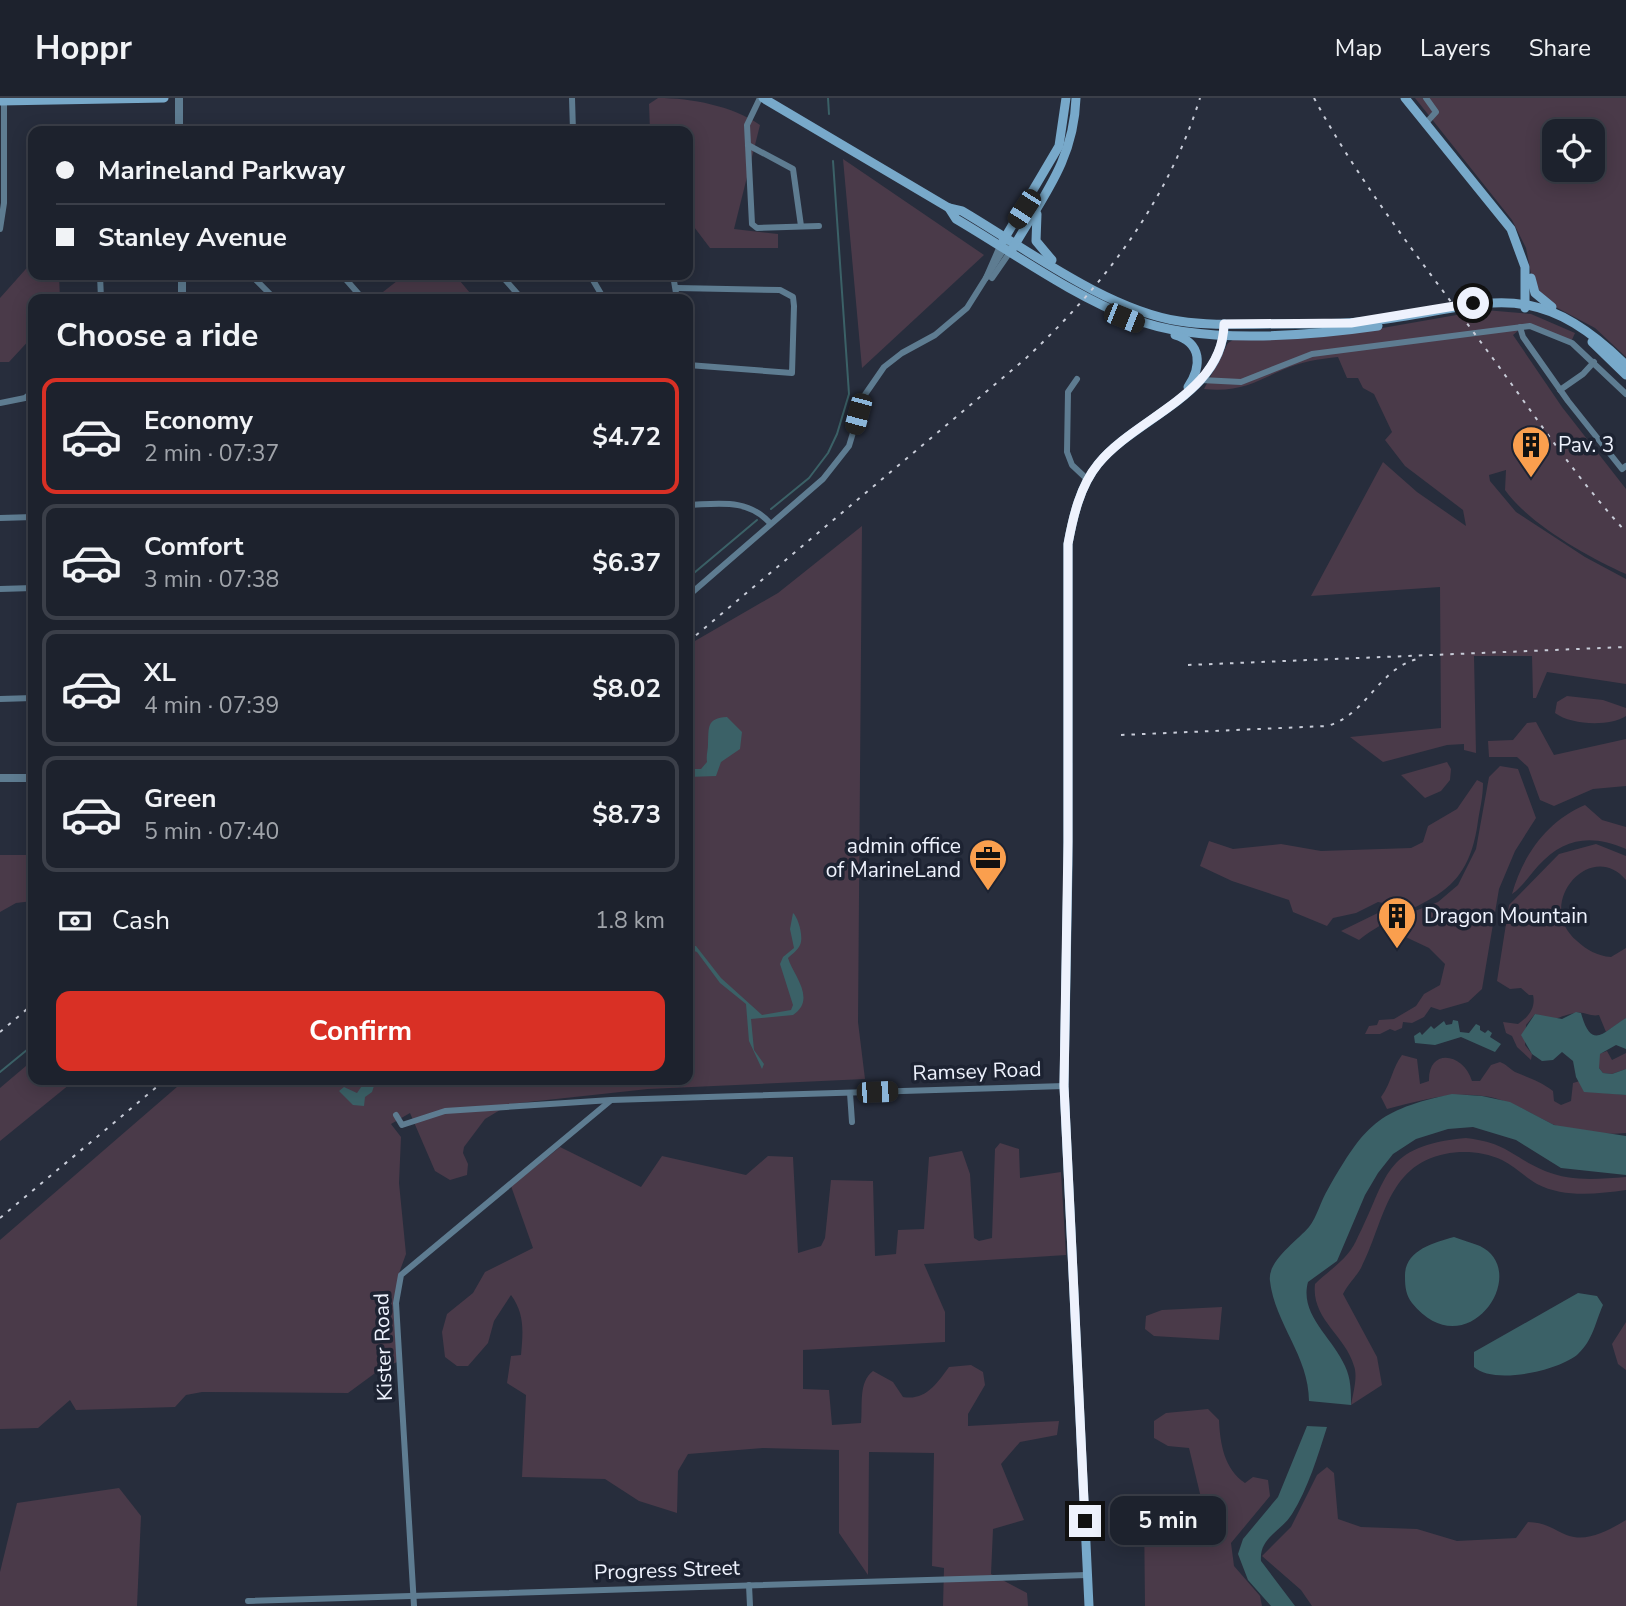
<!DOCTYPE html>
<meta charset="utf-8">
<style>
:root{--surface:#1d222d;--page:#2a2f39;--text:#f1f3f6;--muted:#a0a4aa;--line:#3b3f49;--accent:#d93025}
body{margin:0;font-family:"Nunito Sans",sans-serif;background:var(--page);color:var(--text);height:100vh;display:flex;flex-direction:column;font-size:26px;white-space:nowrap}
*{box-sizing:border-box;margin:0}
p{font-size:23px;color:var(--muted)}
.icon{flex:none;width:38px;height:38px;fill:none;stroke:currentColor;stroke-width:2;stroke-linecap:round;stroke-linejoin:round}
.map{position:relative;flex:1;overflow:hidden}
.drawer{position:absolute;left:28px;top:196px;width:665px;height:791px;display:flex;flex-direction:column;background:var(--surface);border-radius:14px;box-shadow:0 4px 18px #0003,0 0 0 2px var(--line)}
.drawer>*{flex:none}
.guide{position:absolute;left:28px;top:28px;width:665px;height:154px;border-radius:14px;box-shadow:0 4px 18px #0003,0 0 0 2px var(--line);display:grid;align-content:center;height:154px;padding:0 28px;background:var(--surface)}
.buttons{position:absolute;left:1542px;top:21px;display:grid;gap:14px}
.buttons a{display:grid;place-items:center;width:63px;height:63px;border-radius:14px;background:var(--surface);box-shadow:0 4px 18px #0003,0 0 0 2px var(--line);font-size:35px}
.end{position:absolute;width:32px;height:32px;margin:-16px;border:9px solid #eef2fd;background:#111;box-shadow:0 0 0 4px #111}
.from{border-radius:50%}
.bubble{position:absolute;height:49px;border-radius:14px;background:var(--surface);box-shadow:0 4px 18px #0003,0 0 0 2px var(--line);font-size:23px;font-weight:700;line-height:49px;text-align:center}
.car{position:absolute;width:21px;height:42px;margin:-21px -10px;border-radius:9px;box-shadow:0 0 5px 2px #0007;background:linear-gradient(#222 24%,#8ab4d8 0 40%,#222 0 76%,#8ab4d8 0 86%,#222 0)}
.guide b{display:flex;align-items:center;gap:24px;height:66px;font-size:26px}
.guide b+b{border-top:2px solid var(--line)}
.guide i{width:18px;height:18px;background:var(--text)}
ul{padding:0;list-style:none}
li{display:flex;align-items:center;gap:21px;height:116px;margin:0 14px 10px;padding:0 14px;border:4px solid var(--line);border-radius:14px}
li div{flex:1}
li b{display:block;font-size:26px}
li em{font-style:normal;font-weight:700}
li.selected{border-color:var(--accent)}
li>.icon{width:63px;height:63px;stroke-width:1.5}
h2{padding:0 28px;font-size:32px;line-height:84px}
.pay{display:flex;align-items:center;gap:18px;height:77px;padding:0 28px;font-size:26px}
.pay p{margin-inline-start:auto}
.action{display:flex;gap:14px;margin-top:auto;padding:14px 28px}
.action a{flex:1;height:80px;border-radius:14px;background:var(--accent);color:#fff;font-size:28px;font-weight:700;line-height:80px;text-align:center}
header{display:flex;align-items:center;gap:42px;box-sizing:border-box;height:98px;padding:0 35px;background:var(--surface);border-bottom:2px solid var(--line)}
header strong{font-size:33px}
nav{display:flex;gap:38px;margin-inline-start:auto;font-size:24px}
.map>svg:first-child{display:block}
.green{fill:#4a3a49;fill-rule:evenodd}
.water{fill:#3b6167}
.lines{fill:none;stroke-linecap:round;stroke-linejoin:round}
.stream{stroke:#3b6167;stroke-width:2}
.minor{stroke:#5e7c91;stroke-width:6}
.tertiary{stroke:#5e7c91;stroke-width:8}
.secondary{stroke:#78a9ca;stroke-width:9}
.rail{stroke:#c8ccd8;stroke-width:2;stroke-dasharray:3.5 7;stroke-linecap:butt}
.route{stroke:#eef2fd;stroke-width:9}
.labels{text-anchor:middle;stroke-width:7;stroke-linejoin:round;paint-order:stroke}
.poi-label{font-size:21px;fill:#eef2fd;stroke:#1d2332;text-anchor:start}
.street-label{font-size:21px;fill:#eef2fd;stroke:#1d2332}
</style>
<header>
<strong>Hoppr</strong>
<nav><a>Map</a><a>Layers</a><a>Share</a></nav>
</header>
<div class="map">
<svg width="1626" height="1508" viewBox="0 0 1626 1508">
<rect width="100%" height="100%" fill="#272d3c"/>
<!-- green -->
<g class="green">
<path d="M 658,0 C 691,0 733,8 760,27 L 734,131 L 778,136 L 778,150 L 710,150 L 688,121 L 688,33 L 650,33 L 649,6 Z"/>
<path d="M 1415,0 L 1626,0 L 1626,259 L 1595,230 L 1548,205 L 1533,186 L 1526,150 L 1512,122 ZM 1554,33 L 1592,33 L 1592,72 L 1554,72 Z"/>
<polygon points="843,61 984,157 862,270"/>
<polygon points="33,163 33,177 59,177 60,201 33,201 33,238 9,264 0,264 0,200"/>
<polygon points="393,177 455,177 475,201 374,201 397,183"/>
<path d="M 1485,212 L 1531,216 L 1575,235 L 1571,244 L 1525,227 L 1513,237 L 1562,309 L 1626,391 L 1626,476 C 1588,459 1529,426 1505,392 L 1506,372 L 1489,377 L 1490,383 L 1516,414 L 1585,459 L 1626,481 L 1626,586 L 1547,574 L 1536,600 L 1533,600 L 1532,558 L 1474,558 L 1476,655 L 1464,652 L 1464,646 L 1447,647 L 1383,664 L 1350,639 L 1441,630 L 1440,489 L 1311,498 L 1383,364 L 1417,394 L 1466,428 L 1463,412 L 1405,368 L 1385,342 L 1392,334 L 1374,296 L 1363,290 L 1358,280 L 1347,280 L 1338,259 C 1329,260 1319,261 1310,263 C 1268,272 1253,296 1204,291 L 1228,245 L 1236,240 L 1371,232 Z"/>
<polygon points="862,428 858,924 865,981 648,991 510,1006 485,1021 464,1049 463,1055 468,1066 467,1077 450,1082 435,1073 410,1015 391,1026 401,1039 399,1085 406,1156 398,1178 400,1263 382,1270 348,1295 202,1294 186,1297 175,1309 76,1312 70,1302 38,1330 0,1331 0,1142 185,982 688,982 688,547 778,495"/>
<path d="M 1567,598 L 1603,602 L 1626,610 L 1626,618 C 1609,629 1571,627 1555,615 L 1557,604 Z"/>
<polygon points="1536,624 1554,657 1626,641 1626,688 1593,691 1554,708 1540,702 1528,669 1517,659 1489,659 1488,643 1513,642 1527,625"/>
<polygon points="1447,664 1451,671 1450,682 1441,693 1425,700 1401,677"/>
<polygon points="1500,668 1518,671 1536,720 1515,753 1499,791 1482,891 1468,904 1440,912 1431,909 1424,919 1412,925 1403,924 1402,930 1395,933 1390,931 1380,936 1365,936 1369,928 1377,927 1379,922 1394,921 1416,908 1424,896 1440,887 1445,866 1429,850 1395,834 1389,826 1392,822 1438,804 1458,787 1476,751 1489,679"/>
<path d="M 1477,682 L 1483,685 C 1483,699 1480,710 1478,723 C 1467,808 1416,798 1359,842 L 1341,833 L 1386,811 L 1383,805 L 1378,804 L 1356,815 L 1333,820 L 1327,828 L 1293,814 L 1289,802 L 1232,783 L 1200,768 L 1209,743 L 1233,751 L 1281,746 L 1321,753 L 1411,750 L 1423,744 L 1428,728 L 1457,711 Z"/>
<path d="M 1585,707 L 1602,722 L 1626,729 L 1626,751 C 1592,736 1564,739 1538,768 C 1529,778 1522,789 1512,796 C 1523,757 1547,723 1585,707 Z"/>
<path d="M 1596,746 L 1626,758 L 1626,782 C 1591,740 1533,806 1577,843 C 1587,852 1597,858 1611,859 L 1626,850 L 1626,920 L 1606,934 L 1599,917 C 1590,919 1584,913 1576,915 C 1555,918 1561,925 1535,916 L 1526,927 L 1525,947 L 1532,956 L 1531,962 L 1517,949 L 1512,938 L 1506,935 L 1503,924 L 1518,926 C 1529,919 1536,909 1533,897 L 1529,897 L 1521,890 L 1510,891 L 1497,883 L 1509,807 L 1559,756 Z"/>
<polygon points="0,757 33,757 33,803 16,805 0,814"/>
<polygon points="1607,953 1612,962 1626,955 1626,971 1612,976 1603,975 1599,970 1599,956"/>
<path d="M 1402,957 L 1417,961 L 1420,986 L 1429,983 C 1428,950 1463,954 1472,983 L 1480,983 L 1491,967 L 1500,964 C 1506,966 1510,971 1515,974 C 1529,980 1540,983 1553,993 L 1554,1003 L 1561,1007 L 1571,1003 L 1573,985 L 1580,983 L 1595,994 L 1626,997 L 1626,1035 C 1605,1037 1572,1035 1552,1026 C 1529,1015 1509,1001 1483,998 C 1451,993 1418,1003 1387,1011 L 1381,999 C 1392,984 1392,970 1402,957 Z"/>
<polygon points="33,962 33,982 75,982 0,1043 0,990"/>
<path d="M 1466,1040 C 1508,1045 1512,1059 1545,1073 C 1572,1084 1598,1081 1626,1079 L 1626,1092 C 1597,1096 1564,1100 1537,1086 C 1525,1079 1514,1068 1502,1062 C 1484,1054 1464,1052 1445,1056 C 1386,1068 1384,1126 1361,1170 C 1356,1179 1348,1186 1343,1196 L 1377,1259 L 1382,1287 L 1351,1307 C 1353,1295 1358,1279 1354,1268 C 1345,1237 1311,1221 1315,1186 C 1329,1172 1347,1162 1356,1143 C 1389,1079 1381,1048 1466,1040 Z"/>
<path d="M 1000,1045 L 1019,1051 L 1020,1080 L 1061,1074 L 1066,1157 L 924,1166 L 945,1214 L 945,1244 L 803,1252 L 803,1291 L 829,1292 L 832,1327 L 861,1325 C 863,1308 858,1284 873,1273 L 893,1284 L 903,1299 C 926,1303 937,1285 949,1269 L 971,1267 L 983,1274 L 985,1287 L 968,1316 L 968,1328 L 1059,1323 L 1057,1337 L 1020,1344 L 1001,1366 L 1024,1422 L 993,1431 L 991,1476 L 1027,1495 L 1028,1508 L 943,1508 L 944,1470 L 932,1468 L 934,1355 L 869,1354 L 868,1477 L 839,1435 L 839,1352 L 763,1350 L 688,1356 L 678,1373 L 677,1415 L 639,1403 L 605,1381 L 522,1379 L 526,1297 L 507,1285 L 511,1258 L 521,1257 C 523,1234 525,1216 511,1197 L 494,1223 L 488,1245 L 468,1268 L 457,1268 L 445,1259 L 442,1234 L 447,1216 L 473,1195 L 485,1174 L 533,1150 L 511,1088 L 560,1049 L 641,1089 L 662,1058 L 746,1077 L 768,1058 L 793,1059 L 798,1155 L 821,1148 L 825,1140 L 831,1082 L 873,1083 L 875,1158 L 896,1156 L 898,1132 L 924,1131 L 929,1059 L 962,1053 L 970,1076 L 974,1140 L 979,1143 L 992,1140 L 995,1051 Z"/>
<polygon points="1626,1207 1626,1272 1618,1266 1612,1246 1626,1224"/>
<polygon points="1222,1209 1219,1242 1154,1238 1145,1231 1146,1218 1162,1212"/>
<path d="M 1208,1311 L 1219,1322 C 1220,1345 1224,1371 1245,1385 L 1253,1379 L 1268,1382 L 1270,1398 L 1231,1445 L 1234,1468 L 1260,1498 L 1262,1508 L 1145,1508 L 1144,1412 L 1147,1402 L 1156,1399 L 1195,1408 L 1202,1404 L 1189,1350 L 1168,1348 L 1154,1340 L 1154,1323 L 1166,1315 Z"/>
<path d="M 1327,1369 L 1334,1375 L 1338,1421 L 1361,1429 L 1417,1431 L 1457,1443 L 1516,1440 L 1528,1424 C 1552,1425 1557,1436 1574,1439 C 1592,1442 1611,1431 1626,1422 L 1626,1508 L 1312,1508 L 1301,1492 L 1262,1458 L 1291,1429 L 1317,1377 Z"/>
<polygon points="119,1390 141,1418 137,1508 0,1508 0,1474 17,1405"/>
</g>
<!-- water -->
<g class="water">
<path d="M 727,619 L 742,634 L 740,651 L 721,664 L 716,678 L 688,679 L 688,671 L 701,671 L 707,664 C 706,657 708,653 708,646 C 709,630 706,620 727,619 Z"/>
<path d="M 793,815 C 798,819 804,839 800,847 C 798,852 792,856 788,860 C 793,877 817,901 793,917 L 751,921 L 754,952 L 764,966 L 762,971 L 749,943 L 746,906 L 720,885 L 697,854 L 688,851 L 688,848 L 696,848 L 721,880 L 762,917 L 791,912 L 793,907 L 780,866 L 783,859 L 794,850 L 790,831 Z"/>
<path d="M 1576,914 L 1581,915 C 1592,955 1605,932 1626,920 L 1626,951 L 1616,947 L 1600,956 L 1599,970 L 1603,975 L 1612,976 L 1626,971 L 1626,997 L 1584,994 L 1576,979 L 1573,963 L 1562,954 L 1553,962 L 1542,963 L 1532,956 L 1521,937 L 1535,916 L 1562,921 Z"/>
<polygon points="1453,922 1458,923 1460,934 1469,935 1476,926 1480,928 1480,932 1485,935 1488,932 1492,935 1490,939 1501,946 1495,954 1461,939 1435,947 1415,945 1414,938 1420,934 1422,937 1431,928 1434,931 1444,923 1446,927 1452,926"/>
<polygon points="366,982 376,982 372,994 365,999 364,1008 353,1007 339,993 344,989 357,995"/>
<path d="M 1452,996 L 1482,998 L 1510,1004 L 1554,1027 L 1626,1038 L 1626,1077 L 1561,1070 L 1516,1042 L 1473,1029 L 1448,1031 L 1416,1041 L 1393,1056 L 1378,1075 L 1365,1097 L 1337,1163 L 1308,1184 C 1299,1217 1333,1240 1345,1268 C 1351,1281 1351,1293 1351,1307 L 1309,1303 C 1309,1258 1275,1226 1270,1183 C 1267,1163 1297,1143 1309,1129 C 1317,1119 1321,1102 1328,1091 C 1365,1027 1377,1012 1452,996 Z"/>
<path d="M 1454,1139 C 1462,1142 1472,1145 1480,1148 C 1533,1174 1466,1272 1412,1205 C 1406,1197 1405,1189 1405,1179 C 1404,1153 1432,1145 1454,1139 Z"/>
<path d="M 1578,1195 L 1597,1198 L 1603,1207 C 1595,1225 1593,1242 1578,1256 C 1559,1273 1493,1287 1474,1269 L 1474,1254 Z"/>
<path d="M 1307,1328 L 1327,1329 C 1318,1357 1308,1391 1292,1416 C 1281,1434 1259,1439 1261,1463 L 1295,1508 L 1271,1508 L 1248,1482 L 1238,1456 L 1243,1441 L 1278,1399 Z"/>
</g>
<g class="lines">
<!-- stream -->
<g class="stream">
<polyline points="828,0 829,16"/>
<polyline points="771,411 809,380 828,355 837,336 849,296 833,63"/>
<polyline points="688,480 757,422"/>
<polyline points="0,974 33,947"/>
</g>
<!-- minor -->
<g class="minor">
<polyline points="572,0 573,33"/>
<polyline points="760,0 747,27 752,126 757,130 819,128"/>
<polyline points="1426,0 1436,14 1426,25"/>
<polyline points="748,47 793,71 801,128"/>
<polyline points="0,131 4,105 4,1"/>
<polyline points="100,177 101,201"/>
<polyline points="251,177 275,201"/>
<polyline points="342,177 363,201"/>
<polyline points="501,177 522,201"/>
<polyline points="590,177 604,201"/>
<polyline points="673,177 677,201"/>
<polyline points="986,180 1000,148"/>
<polyline points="992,180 1010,154"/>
<polyline points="677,190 780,192 793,199 794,208 792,275 688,267"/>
<polyline points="1520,229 1523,239 1568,303 1622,371 1626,368"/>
<polyline points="1077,281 1068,294 1067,354 1072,367 1088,382"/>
<polyline points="1201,282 1241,284 1312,256 1530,228 1572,245 1626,296"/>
<polyline points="1560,292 1583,276 1594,264"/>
<polyline points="0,305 25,300 33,294"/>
<path d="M 688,407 C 719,406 747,400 770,425"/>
<polyline points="0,420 33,419"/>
<polyline points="0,491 33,490"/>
<polyline points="688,498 823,381 849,348 864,298 884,269 902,255 935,237 967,210 1006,148"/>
<polyline points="0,601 33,600"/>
<polyline points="850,995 852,1024"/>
<polyline points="396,1017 402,1027 445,1013 611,1002 1064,988"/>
<polyline points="749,1487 750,1508"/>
<polyline points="248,1503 1087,1477"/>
<polyline points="414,1508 396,1205 401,1177 610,1003"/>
</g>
<!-- tertiary -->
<g class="tertiary">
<polyline points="179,0 179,33"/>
<polyline points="182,177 182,201"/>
<polyline points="0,680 33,680"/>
</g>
<!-- secondary -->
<g class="secondary">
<path d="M 763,0 L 949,110 L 962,113 C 1025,150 1107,212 1179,223 C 1211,228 1243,226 1275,226 C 1307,226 1339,227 1370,223 C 1485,210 1531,173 1626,267"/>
<polyline points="1405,0 1511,131 1525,169 1525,210"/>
<polyline points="0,3 164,0"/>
<path d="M 949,110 L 956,121 C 1014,155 1071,197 1134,221 C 1199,247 1309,238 1378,228"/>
<polyline points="1037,116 1036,143 1052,162"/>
<polyline points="1003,143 1059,48 1066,0"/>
<path d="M 1013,150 C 1043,98 1074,62 1076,0"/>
<polyline points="1531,180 1535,195 1552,209"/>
<path d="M 1175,237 C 1202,245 1202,268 1188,289"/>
<polyline points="1592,244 1626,277"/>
<path d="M 1089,1508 L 1064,988 L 1068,767 L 1068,446 C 1073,419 1080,388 1098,366 C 1136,319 1224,296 1224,226"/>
</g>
<!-- rail -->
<g class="rail">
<path d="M 1314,0 C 1360,86 1422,164 1480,243 C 1528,307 1571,374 1626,434"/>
<path d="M 688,544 L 1024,262 C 1103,189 1167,105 1200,0"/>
<polyline points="1188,567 1626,549"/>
<path d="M 1121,637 L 1327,628 C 1367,617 1377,572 1417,561"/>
<polyline points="0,934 33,906"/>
<polyline points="0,1120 165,982"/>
</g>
</g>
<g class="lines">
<!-- route -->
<path class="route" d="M 1085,1423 L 1064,988 L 1068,744 L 1068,446 C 1073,419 1080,388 1098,366 C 1136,319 1223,296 1224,226 L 1351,225 L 1473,205"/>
</g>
<!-- icons -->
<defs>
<symbol id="building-pin" viewBox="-11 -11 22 30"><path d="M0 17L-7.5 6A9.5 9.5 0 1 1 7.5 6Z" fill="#fa9f4e" stroke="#1d2332"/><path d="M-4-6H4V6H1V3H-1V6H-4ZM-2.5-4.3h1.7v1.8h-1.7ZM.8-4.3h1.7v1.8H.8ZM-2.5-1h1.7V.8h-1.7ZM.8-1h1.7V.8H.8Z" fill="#111"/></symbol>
<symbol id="office-pin" viewBox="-11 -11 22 30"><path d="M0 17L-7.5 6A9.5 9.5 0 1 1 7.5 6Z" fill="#fa9f4e" stroke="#1d2332"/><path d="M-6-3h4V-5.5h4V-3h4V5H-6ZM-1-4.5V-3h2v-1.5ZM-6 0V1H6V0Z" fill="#111"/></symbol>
</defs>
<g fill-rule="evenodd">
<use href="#building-pin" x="1509" y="325" width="44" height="60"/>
<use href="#office-pin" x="966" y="738" width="44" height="60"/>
<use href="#building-pin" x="1375" y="796" width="44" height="60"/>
</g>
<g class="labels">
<!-- poi labels -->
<g class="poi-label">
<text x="1558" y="354">Pav. 3</text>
<text x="961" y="755" text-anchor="end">admin office<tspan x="961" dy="24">of MarineLand</tspan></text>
<text x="1424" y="825">Dragon Mountain</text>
</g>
<!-- street labels -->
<g class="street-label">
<text transform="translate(977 973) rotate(-2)" y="7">Ramsey Road</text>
<text transform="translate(383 1249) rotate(-92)" y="7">Kister Road</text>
<text transform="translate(667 1472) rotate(-2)" y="7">Progress Street</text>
</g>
</g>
</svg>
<div class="buttons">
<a><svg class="icon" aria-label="locate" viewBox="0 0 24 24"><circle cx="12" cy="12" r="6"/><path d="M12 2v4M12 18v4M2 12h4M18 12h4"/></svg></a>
</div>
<i class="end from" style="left:1473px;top:205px"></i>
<i class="end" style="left:1085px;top:1423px"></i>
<div class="bubble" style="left:1110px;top:1398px;width:116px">5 min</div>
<i class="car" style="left:1024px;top:111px;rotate:213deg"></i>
<i class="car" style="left:1124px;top:220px;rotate:112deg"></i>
<i class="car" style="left:858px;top:316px;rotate:195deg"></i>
<i class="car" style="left:877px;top:994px;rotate:88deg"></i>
<div class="guide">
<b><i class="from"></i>Marineland Parkway</b>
<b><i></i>Stanley Avenue</b>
</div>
<section class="drawer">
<h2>Choose a ride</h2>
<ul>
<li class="selected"><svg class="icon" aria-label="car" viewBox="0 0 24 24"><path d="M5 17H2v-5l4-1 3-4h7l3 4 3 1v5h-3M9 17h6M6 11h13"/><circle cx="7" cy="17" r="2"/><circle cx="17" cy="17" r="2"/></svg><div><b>Economy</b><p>2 min · 07:37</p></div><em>$4.72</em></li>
<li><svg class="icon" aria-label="car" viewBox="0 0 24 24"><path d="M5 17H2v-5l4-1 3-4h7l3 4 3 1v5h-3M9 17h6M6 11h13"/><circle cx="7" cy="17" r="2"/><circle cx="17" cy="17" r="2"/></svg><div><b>Comfort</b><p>3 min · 07:38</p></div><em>$6.37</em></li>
<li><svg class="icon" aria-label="car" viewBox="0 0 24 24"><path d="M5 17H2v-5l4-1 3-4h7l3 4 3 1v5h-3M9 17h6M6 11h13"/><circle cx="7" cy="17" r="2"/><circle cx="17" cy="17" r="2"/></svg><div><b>XL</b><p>4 min · 07:39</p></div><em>$8.02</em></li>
<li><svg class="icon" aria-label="car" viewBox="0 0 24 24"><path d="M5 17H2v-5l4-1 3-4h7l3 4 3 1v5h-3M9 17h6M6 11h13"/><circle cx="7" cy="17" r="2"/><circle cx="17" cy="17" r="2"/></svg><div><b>Green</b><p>5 min · 07:40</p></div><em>$8.73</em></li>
</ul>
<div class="pay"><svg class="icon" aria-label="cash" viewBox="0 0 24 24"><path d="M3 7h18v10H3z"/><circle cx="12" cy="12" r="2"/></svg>Cash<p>1.8 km</p></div>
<div class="action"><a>Confirm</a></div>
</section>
</div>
